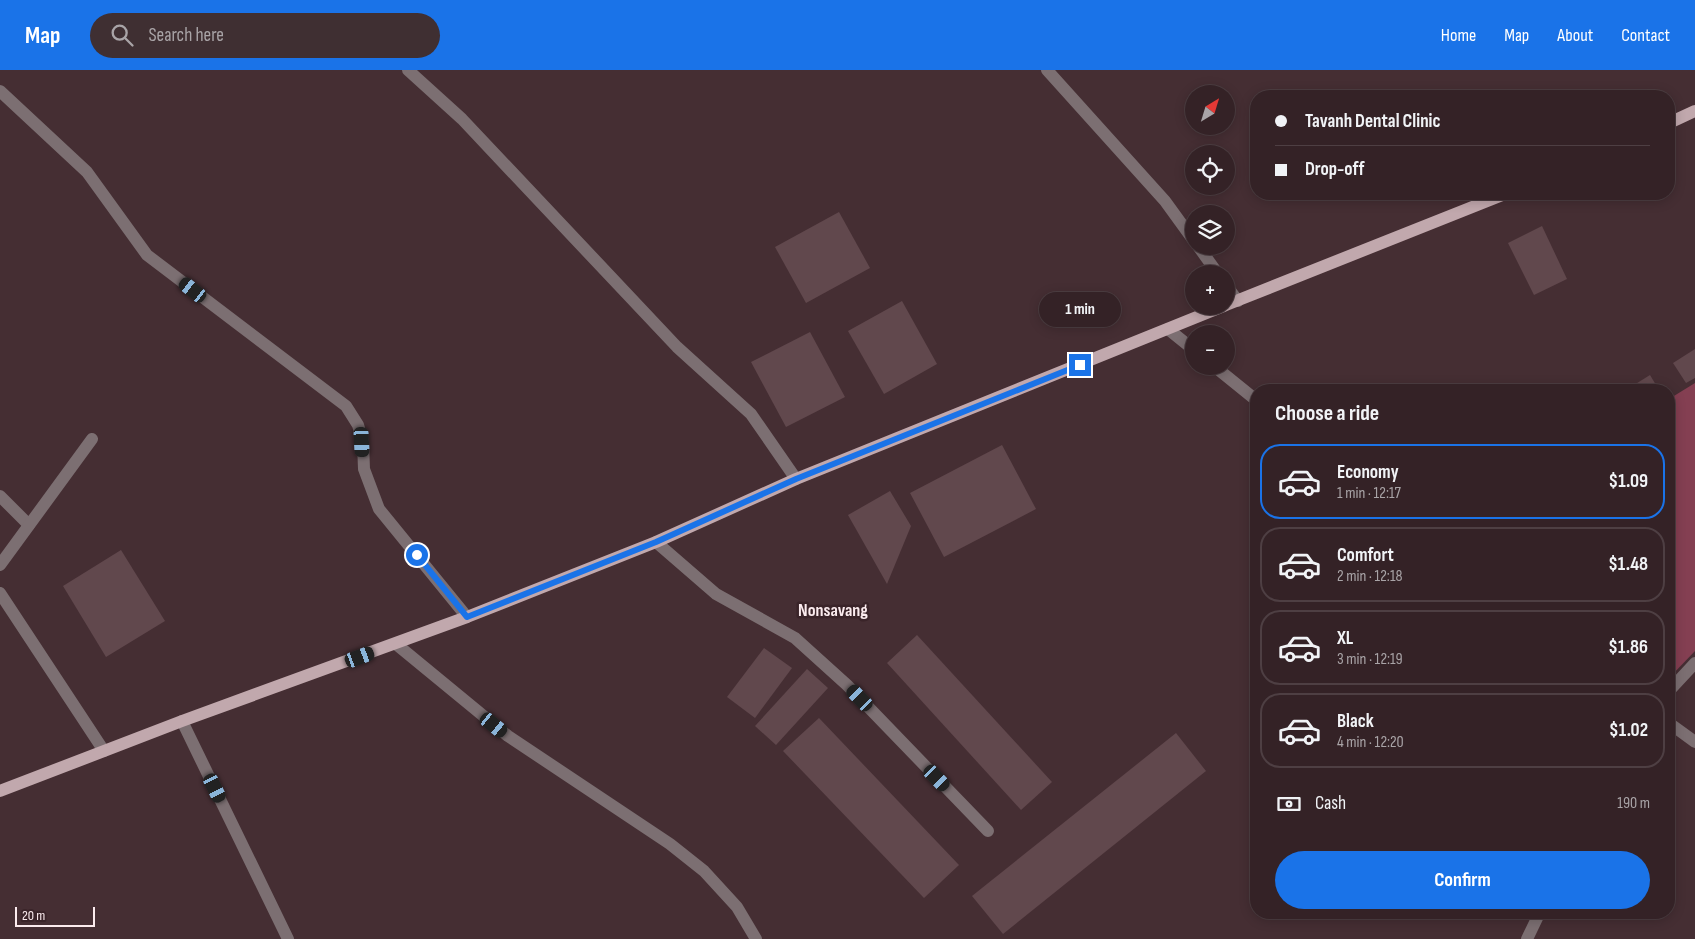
<!DOCTYPE html>
<meta charset="utf-8">
<style>
:root{--surface:#342226;--page:#3f2f32;--text:#f1f3f6;--muted:#a9a4a7;--line:#4e3f43;--accent:#1a73e8}
body{margin:0;font-family:"Sofia Sans Condensed",sans-serif;background:var(--page);color:var(--text);height:100vh;display:flex;flex-direction:column;font-size:19px;white-space:nowrap}
*{box-sizing:border-box;margin:0}
p{font-size:16px;color:var(--muted)}
.icon{flex:none;width:28px;height:28px;fill:none;stroke:currentColor;stroke-width:2;stroke-linecap:round;stroke-linejoin:round}
.map{position:relative;flex:1;overflow:hidden}
.sheet{position:absolute;left:1250px;top:314px;width:425px;height:535px;display:flex;flex-direction:column;background:var(--surface);border-radius:20px;box-shadow:0 2px 12px #0003,0 0 0 1px var(--line)}
.sheet>*{flex:none}
.hud{position:absolute;left:1250px;top:20px;width:425px;height:110px;border-radius:20px;box-shadow:0 2px 12px #0003,0 0 0 1px var(--line);display:grid;align-content:center;height:110px;padding:0 25px;background:var(--surface)}
.needle{width:32px;rotate:38deg}
.controls{position:absolute;left:1185px;top:15px;display:grid;gap:10px}
.controls a{display:grid;place-items:center;width:50px;height:50px;border-radius:50%;background:var(--surface);box-shadow:0 2px 12px #0003,0 0 0 1px var(--line);font-size:25px}
.scale{position:absolute;left:15px;bottom:12px;width:80px;box-sizing:border-box;padding-left:5px;border:2px solid #fbebee;border-top:0;font-size:14px;line-height:18px;white-space:nowrap;color:#fbebee;-webkit-text-stroke:4px #3a2429;paint-order:stroke}
.end{position:absolute;width:22px;height:22px;margin:-11px;border:6px solid #1a73e8;background:#fff;box-shadow:0 0 0 2px #fff}
.from{border-radius:50%}
.bubble{position:absolute;height:35px;border-radius:18px;background:var(--surface);box-shadow:0 2px 12px #0003,0 0 0 1px var(--line);font-size:16px;font-weight:700;line-height:35px;text-align:center}
.car{position:absolute;width:15px;height:30px;margin:-15px -8px;border-radius:6px;box-shadow:0 0 4px 1px #0007;background:linear-gradient(#222 24%,#8ab4d8 0 40%,#222 0 76%,#8ab4d8 0 86%,#222 0)}
.hud b{display:flex;align-items:center;gap:18px;height:48px;font-size:19px}
.hud b+b{border-top:1px solid var(--line)}
.hud i{width:12px;height:12px;background:var(--text)}
ul{padding:0;list-style:none}
li{display:flex;align-items:center;gap:15px;height:75px;margin:0 10px 8px;padding:0 15px;border:2px solid var(--line);border-radius:20px}
li div{flex:1}
li b{display:block;font-size:19px}
li em{font-style:normal;font-weight:700}
li.active{border-color:var(--accent)}
li>.icon{width:45px;height:45px;stroke-width:1.5}
h2{padding:0 25px;font-size:22px;line-height:60px}
.pay{display:flex;align-items:center;gap:12px;height:55px;padding:0 25px;font-size:19px}
.pay p{margin-inline-start:auto}
.button{display:flex;gap:10px;margin-top:auto;padding:10px 25px}
.button a{flex:1;height:58px;border-radius:30px;background:var(--accent);color:#fff;font-size:20px;font-weight:700;line-height:58px;text-align:center}
header{display:flex;align-items:center;gap:30px;box-sizing:border-box;height:70px;padding:0 25px;background:var(--accent);color:#fff}
header strong{font-size:24px}
nav{display:flex;gap:28px;margin-inline-start:auto;font-size:18px}
.search{width:350px;height:45px;background:var(--page);display:flex;align-items:center;gap:12px;box-sizing:border-box;padding:0 18px;border-radius:28px;color:var(--muted);font-size:19px}
.map>svg:first-child{display:block}
.green{fill:#843f52}
.building{fill:#61484d}
.lines{fill:none;stroke-linecap:round;stroke-linejoin:round}
.minor{stroke:#7c6f72;stroke-width:12}
.major{stroke:#c1a8ad;stroke-width:12}
.route{stroke:#1a73e8;stroke-width:6}
.labels{text-anchor:middle;stroke-width:5;stroke-linejoin:round;paint-order:stroke}
.quarter-label{font-size:18px;font-weight:bold;fill:#fbebee;stroke:#3a2429}
</style>
<header>
<strong>Map</strong>
<div class="search"><svg class="icon" aria-label="search" viewBox="0 0 24 24"><circle cx="10" cy="10" r="6"/><path d="M15 15l6 6"/></svg>Search here</div>
<nav><a>Home</a><a>Map</a><a>About</a><a>Contact</a></nav>
</header>
<div class="map">
<svg width="1695" height="869" viewBox="0 0 1695 869">
<rect width="100%" height="100%" fill="#452e33"/>
<!-- green -->
<polygon class="green" points="1695,313 1695,581 1669,608 1669,329"/>
<!-- building -->
<g class="building">
<polygon points="839,142 870,198 806,233 775,177"/>
<polygon points="1542,156 1567,209 1534,225 1508,173"/>
<polygon points="902,231 937,294 884,324 848,261"/>
<polygon points="810,262 845,327 786,357 751,292"/>
<polygon points="1695,279 1695,308 1686,313 1673,293"/>
<polygon points="1650,305 1659,320 1626,320"/>
<polygon points="1002,375 1036,439 944,487 910,423"/>
<polygon points="890,421 911,456 887,514 848,445"/>
<polygon points="121,480 165,551 106,587 63,516"/>
<polygon points="917,565 1052,712 1021,740 887,593"/>
<polygon points="764,578 792,598 755,648 727,627"/>
<polygon points="807,599 828,618 776,675 755,656"/>
<polygon points="819,648 959,795 924,828 783,681"/>
<polygon points="1176,663 1206,701 1003,864 972,826"/>
</g>
<g class="lines">
<!-- minor -->
<g class="minor">
<polyline points="408,0 462,49 677,277 751,344 796,409"/>
<polyline points="1047,0 1165,131 1194,171"/>
<polyline points="0,21 87,102 147,185 346,336 358,355 363,372 364,399 379,439 467,547"/>
<polyline points="1198,176 1218,204"/>
<polyline points="1226,215 1238,231"/>
<polyline points="1168,259 1194,280"/>
<polyline points="1214,296 1256,330"/>
<polyline points="0,426 29,455"/>
<polyline points="656,472 716,524 795,568 847,615 988,761"/>
<polyline points="0,495 92,369"/>
<polyline points="0,523 104,681"/>
<polyline points="396,574 508,666 670,774 704,801 737,837 756,869"/>
<polyline points="1669,621 1695,593"/>
<polyline points="182,651 288,869"/>
<polyline points="1669,653 1695,672"/>
<polyline points="1527,869 1540,842"/>
</g>
<!-- major -->
<g class="major">
<polyline points="1669,53 1695,41"/>
<polyline points="1226,235 1505,124"/>
<polyline points="0,721 182,651 467,547 656,472 796,409 1224,236"/>
</g>
</g>
<g class="lines">
<!-- route -->
<polyline class="route" points="417,485 467,547 656,472 796,409 1080,295"/>
</g>
<g class="labels">
<!-- quarter labels -->
<g class="quarter-label">
<text x="833" y="546">Nonsavang</text>
</g>
</g>
</svg>
<div class="controls">
<a><svg class="needle" viewBox="-14 -14 28 28"><path d="M0-13l5 13h-10z" fill="#e53935"/><path d="M0 13l5-13h-10z" fill="#a9a4a7"/></svg></a>
<a><svg class="icon" aria-label="locate" viewBox="0 0 24 24"><circle cx="12" cy="12" r="6"/><path d="M12 2v4M12 18v4M2 12h4M18 12h4"/></svg></a>
<a><svg class="icon" aria-label="layers" viewBox="0 0 24 24"><path d="M12 4l9 5-9 5-9-5zM3 14l9 5 9-5"/></svg></a>
<a>+</a>
<a>−</a>
</div>
<div class="scale">20 m</div>
<i class="end from" style="left:417px;top:485px"></i>
<i class="end" style="left:1080px;top:295px"></i>
<div class="bubble" style="left:1039px;top:222px;width:82px">1 min</div>
<i class="car" style="left:193px;top:220px;rotate:308deg"></i>
<i class="car" style="left:362px;top:372px;rotate:177deg"></i>
<i class="car" style="left:360px;top:587px;rotate:70deg"></i>
<i class="car" style="left:860px;top:628px;rotate:316deg"></i>
<i class="car" style="left:494px;top:655px;rotate:129deg"></i>
<i class="car" style="left:937px;top:708px;rotate:136deg"></i>
<i class="car" style="left:215px;top:718px;rotate:154deg"></i>
<div class="hud">
<b><i class="from"></i>Tavanh Dental Clinic</b>
<b><i></i>Drop-off</b>
</div>
<section class="sheet">
<h2>Choose a ride</h2>
<ul>
<li class="active"><svg class="icon" aria-label="car" viewBox="0 0 24 24"><path d="M5 17H2v-5l4-1 3-4h7l3 4 3 1v5h-3M9 17h6M6 11h13"/><circle cx="7" cy="17" r="2"/><circle cx="17" cy="17" r="2"/></svg><div><b>Economy</b><p>1 min · 12:17</p></div><em>$1.09</em></li>
<li><svg class="icon" aria-label="car" viewBox="0 0 24 24"><path d="M5 17H2v-5l4-1 3-4h7l3 4 3 1v5h-3M9 17h6M6 11h13"/><circle cx="7" cy="17" r="2"/><circle cx="17" cy="17" r="2"/></svg><div><b>Comfort</b><p>2 min · 12:18</p></div><em>$1.48</em></li>
<li><svg class="icon" aria-label="car" viewBox="0 0 24 24"><path d="M5 17H2v-5l4-1 3-4h7l3 4 3 1v5h-3M9 17h6M6 11h13"/><circle cx="7" cy="17" r="2"/><circle cx="17" cy="17" r="2"/></svg><div><b>XL</b><p>3 min · 12:19</p></div><em>$1.86</em></li>
<li><svg class="icon" aria-label="car" viewBox="0 0 24 24"><path d="M5 17H2v-5l4-1 3-4h7l3 4 3 1v5h-3M9 17h6M6 11h13"/><circle cx="7" cy="17" r="2"/><circle cx="17" cy="17" r="2"/></svg><div><b>Black</b><p>4 min · 12:20</p></div><em>$1.02</em></li>
</ul>
<div class="pay"><svg class="icon" aria-label="cash" viewBox="0 0 24 24"><path d="M3 7h18v10H3z"/><circle cx="12" cy="12" r="2"/></svg>Cash<p>190 m</p></div>
<div class="button"><a>Confirm</a></div>
</section>
</div>
